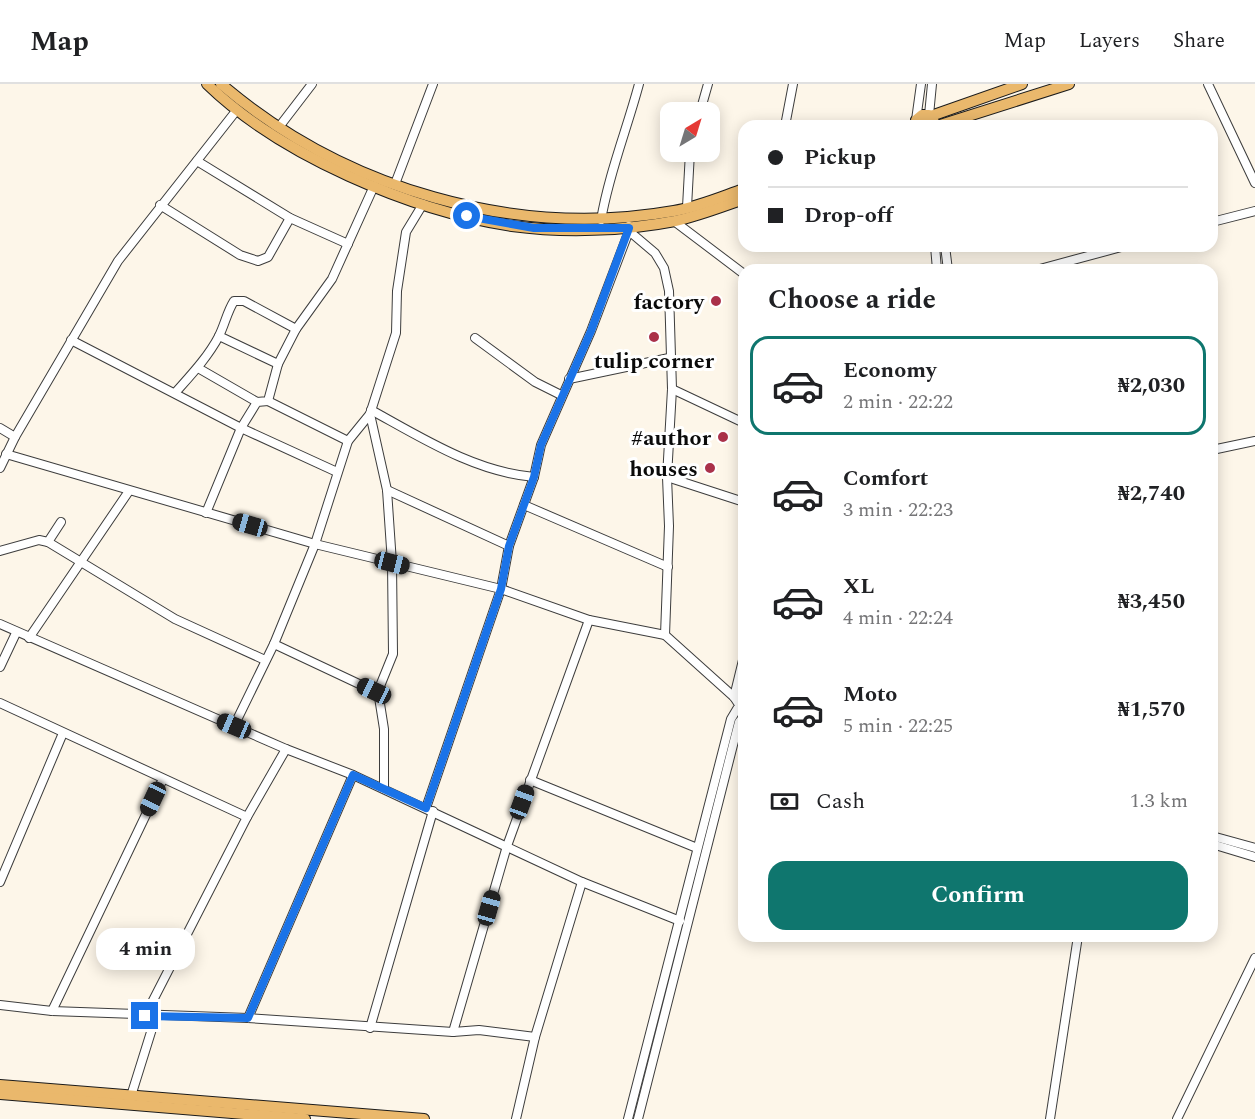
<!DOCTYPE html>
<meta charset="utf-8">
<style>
:root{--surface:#fff;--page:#f6f6f6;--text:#202124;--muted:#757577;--line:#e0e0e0;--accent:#0f766e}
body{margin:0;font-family:Spectral,serif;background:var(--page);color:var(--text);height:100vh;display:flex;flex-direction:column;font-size:22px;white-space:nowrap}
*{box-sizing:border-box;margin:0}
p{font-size:20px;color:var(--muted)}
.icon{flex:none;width:33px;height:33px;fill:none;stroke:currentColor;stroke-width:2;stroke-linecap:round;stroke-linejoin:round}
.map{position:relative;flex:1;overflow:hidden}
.drawer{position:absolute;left:738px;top:180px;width:480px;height:678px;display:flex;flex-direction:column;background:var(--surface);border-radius:18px;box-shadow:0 3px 15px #0003}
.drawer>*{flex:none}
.guide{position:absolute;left:738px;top:36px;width:480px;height:132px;border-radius:18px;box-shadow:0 3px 15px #0003;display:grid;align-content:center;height:132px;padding:0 30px;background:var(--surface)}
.needle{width:39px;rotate:38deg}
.fabs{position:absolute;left:660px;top:18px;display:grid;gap:12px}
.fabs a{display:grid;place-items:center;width:60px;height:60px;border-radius:12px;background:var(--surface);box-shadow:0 3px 15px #0003;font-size:30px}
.end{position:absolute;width:27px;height:27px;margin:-14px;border:8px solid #1a73e8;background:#fff;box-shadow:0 0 0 3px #fff}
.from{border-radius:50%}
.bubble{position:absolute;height:42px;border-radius:18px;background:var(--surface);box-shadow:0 3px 15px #0003;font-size:20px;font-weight:700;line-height:42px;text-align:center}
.car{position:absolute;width:18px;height:36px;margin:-18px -9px;border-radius:8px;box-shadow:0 0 4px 2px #0007;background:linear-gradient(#222 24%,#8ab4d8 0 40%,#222 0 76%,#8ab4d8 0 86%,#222 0)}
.guide b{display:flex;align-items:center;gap:21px;height:57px;font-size:22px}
.guide b+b{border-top:2px solid var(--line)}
.guide i{width:15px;height:15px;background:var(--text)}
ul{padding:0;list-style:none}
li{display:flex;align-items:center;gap:18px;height:99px;margin:0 12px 9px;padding:0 18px;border:3px solid transparent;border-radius:18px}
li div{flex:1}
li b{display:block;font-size:22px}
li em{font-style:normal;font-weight:700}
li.selected{border-color:var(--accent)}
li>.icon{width:54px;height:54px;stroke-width:1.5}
h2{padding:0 30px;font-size:27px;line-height:72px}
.pay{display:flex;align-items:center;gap:15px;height:66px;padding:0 30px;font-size:22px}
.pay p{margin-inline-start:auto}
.action{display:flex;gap:12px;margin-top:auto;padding:12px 30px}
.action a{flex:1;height:69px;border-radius:18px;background:var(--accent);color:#fff;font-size:24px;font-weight:700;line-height:69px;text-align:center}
header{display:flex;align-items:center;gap:36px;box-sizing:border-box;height:84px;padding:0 30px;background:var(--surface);border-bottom:2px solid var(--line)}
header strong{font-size:28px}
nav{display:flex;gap:33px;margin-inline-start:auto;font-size:21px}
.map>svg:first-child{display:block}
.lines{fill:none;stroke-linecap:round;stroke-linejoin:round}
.minor-casing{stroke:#3d3d3d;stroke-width:10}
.major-casing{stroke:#1b1b1b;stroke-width:12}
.minor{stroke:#fff;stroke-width:8}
.major{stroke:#eab86c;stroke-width:10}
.route{stroke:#1a73e8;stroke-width:8}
.poi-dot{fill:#aa314a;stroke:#fff;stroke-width:2}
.labels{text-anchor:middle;stroke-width:6;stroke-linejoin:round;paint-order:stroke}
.poi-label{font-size:22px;font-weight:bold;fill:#0a0a0a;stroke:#fff;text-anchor:end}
</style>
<header>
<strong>Map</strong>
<nav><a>Map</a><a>Layers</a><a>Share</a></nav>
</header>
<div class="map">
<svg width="1255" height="1035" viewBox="0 0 1255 1035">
<rect width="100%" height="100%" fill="#fdf6e9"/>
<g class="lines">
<defs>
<g id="minor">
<polyline points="1208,0 1255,99"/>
<polyline points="700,28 708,0"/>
<polyline points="929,31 932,0"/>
<polyline points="916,36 921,0"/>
<polyline points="785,42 793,0"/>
<polyline points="279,43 312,0"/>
<polyline points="197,77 290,134 348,160"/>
<polyline points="395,100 433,0"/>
<polyline points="160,121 240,171 258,177 268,173 290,134"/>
<polyline points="687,123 690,68"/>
<path d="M 601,136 C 609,89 627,45 639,0"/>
<polyline points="674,137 744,190"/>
<polyline points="1212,138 1255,127"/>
<polyline points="629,142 629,147 655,169 664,184 669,207 672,305 667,393 669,442 665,551"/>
<polyline points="935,162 937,186"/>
<polyline points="945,162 948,186"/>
<polyline points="1036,186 1125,162"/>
<polyline points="219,252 278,280"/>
<polyline points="475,254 535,298 561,311"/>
<polyline points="71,256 241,344 337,388"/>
<polyline points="198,284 257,318"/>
<polyline points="569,295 669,274"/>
<polyline points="672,305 744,339"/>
<path d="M 175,309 C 191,291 208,273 219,252 C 225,240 227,228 234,217 L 244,217 L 296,245"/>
<polyline points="268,317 348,357"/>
<path d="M 371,326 C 422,354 475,388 534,393"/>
<polyline points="370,330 387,406 392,479 393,570 378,607 384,645 384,705"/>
<polyline points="0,344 15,353"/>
<polyline points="1212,366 1255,357"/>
<polyline points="6,370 315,460 501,505 589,536 665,551 734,613 744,628"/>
<polyline points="0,384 15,353 118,177 236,27"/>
<polyline points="667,393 744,418"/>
<polyline points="387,406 509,462"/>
<polyline points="524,421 668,483"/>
<polyline points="206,429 241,344 257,318 268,317 278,280 296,245 332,195 374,102"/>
<polyline points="48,458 175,535 265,576"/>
<polyline points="0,467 39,456 48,458 61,438"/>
<polyline points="0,540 286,665 353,691 582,798 680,837"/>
<polyline points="29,554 129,407"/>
<polyline points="274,560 374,607 378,607"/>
<polyline points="0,583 16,549"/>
<polyline points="734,613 744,572"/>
<polyline points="0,619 247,733"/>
<polyline points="234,642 274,560 315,460 348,357 370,330 396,249 397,207 406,148 423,120"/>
<polyline points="530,696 697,764"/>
<polyline points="426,724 501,505 509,462 534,393 541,361 591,247 629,147"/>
<polyline points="1212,752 1255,764"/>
<polyline points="1212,760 1255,773"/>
<polyline points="0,798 63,649"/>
<polyline points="0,921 52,927 248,934 453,948 479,946 535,953"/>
<polyline points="52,927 163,695"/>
<polyline points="145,932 247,733 286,665"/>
<polyline points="248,934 353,691"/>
<polyline points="370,944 433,727"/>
<polyline points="453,948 507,762 589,536"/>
<polyline points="131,1012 156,932"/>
<polyline points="516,1035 535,953 582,798"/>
<polyline points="628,1035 731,635 737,625 744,621"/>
<polyline points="638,1035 733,661 739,638 744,632"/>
<polyline points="1050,1035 1078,852"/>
<polyline points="1177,1035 1255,874"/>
</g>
<g id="major">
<path d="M 207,0 C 280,71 411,127 512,142 C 564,149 623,147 675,137 C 698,132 721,123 744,115"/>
<path d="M 221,0 C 344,105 515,155 674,127 C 698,123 721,113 744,105"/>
<polyline points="931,32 1022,0"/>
<polyline points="916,42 916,36 922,31 929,31 934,38"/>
<polyline points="937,42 1069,0"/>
<polyline points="0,1001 424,1035"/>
<polyline points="0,1010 305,1035"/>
</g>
</defs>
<!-- minor casing -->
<use href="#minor" class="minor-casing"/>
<!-- major casing -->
<use href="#major" class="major-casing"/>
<!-- minor -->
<use href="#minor" class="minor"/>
<!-- major -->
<use href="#major" class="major"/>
</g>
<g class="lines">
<!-- route -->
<polyline class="route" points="145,932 248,934 353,691 426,724 501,505 509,462 534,393 541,361 591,247 629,144 534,144 467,132"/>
</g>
<!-- markers -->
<g class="poi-dot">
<circle cx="716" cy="217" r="6"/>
<circle cx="654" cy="253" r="6"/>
<circle cx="723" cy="353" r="6"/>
<circle cx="710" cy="384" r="6"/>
</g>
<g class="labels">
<!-- poi labels -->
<g class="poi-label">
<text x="704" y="225">factory</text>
<text x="654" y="284" text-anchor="middle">tulip corner</text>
<text x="711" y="361">#author</text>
<text x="698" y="392">houses</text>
</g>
</g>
</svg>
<div class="fabs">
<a><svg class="needle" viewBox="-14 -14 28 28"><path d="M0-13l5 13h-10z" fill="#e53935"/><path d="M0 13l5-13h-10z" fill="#757577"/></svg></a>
</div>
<i class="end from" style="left:467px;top:132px"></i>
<i class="end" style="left:145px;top:932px"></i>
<div class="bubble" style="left:96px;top:844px;width:99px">4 min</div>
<i class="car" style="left:250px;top:441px;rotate:286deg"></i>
<i class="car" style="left:392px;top:479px;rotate:104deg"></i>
<i class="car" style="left:374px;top:607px;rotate:295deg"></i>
<i class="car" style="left:234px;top:642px;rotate:293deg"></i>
<i class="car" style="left:153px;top:715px;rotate:205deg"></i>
<i class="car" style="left:522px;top:718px;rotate:20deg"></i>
<i class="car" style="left:489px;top:824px;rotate:16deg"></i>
<div class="guide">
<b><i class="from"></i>Pickup</b>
<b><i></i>Drop-off</b>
</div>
<section class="drawer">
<h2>Choose a ride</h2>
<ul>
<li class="selected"><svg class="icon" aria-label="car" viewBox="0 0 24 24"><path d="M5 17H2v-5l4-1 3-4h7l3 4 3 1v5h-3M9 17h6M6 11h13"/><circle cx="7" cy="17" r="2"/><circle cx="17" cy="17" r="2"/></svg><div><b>Economy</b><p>2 min · 22:22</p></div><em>₦2,030</em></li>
<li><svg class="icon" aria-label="car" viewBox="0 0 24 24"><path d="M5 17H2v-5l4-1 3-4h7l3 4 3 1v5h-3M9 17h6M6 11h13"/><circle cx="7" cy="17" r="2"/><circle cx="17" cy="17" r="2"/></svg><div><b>Comfort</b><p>3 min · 22:23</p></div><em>₦2,740</em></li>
<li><svg class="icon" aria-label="car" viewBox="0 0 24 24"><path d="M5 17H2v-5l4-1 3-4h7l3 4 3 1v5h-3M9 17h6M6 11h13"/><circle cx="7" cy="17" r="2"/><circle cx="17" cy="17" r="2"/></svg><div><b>XL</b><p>4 min · 22:24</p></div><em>₦3,450</em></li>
<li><svg class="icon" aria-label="car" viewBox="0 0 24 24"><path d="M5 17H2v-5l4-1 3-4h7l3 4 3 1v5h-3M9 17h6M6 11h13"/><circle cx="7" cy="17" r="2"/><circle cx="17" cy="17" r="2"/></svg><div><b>Moto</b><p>5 min · 22:25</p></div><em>₦1,570</em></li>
</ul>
<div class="pay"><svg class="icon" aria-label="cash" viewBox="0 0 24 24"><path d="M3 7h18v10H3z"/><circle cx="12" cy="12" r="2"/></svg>Cash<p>1.3 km</p></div>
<div class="action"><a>Confirm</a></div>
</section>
</div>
